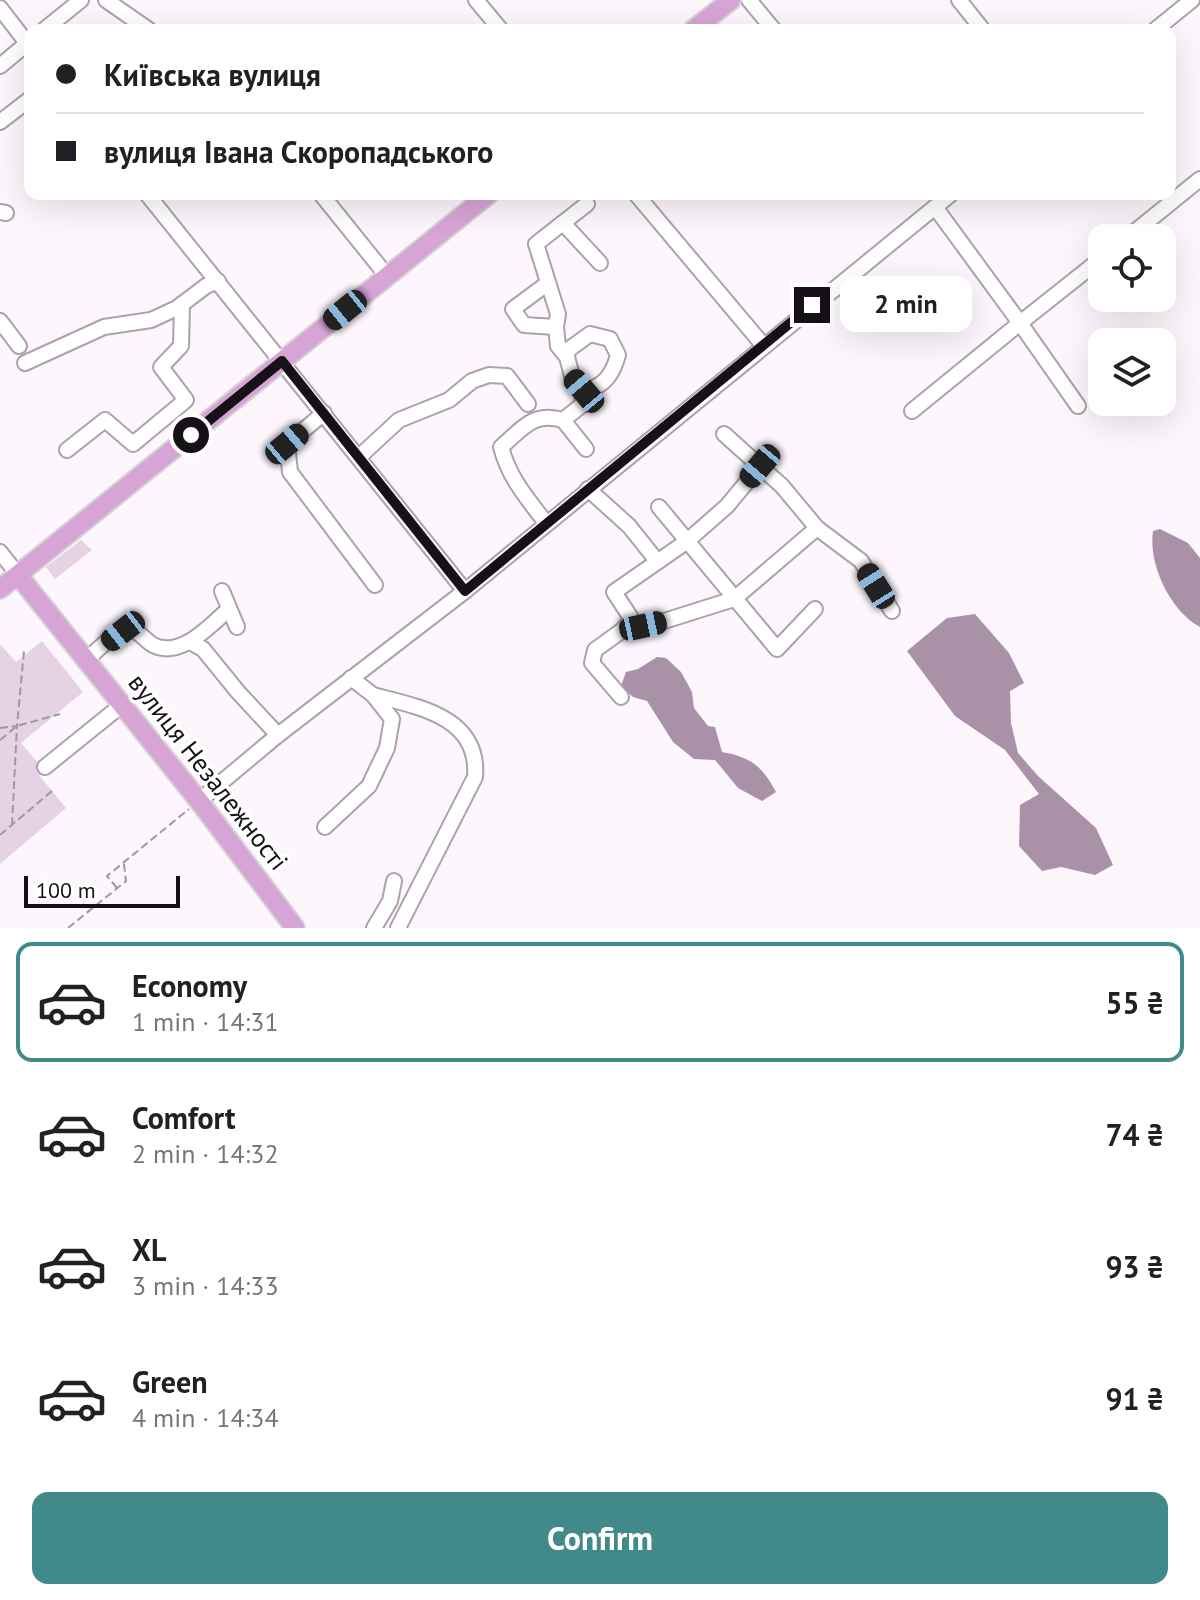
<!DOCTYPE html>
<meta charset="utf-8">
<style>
:root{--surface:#fff;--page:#f6f6f6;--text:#202124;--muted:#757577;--line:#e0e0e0;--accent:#428a8a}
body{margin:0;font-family:"PT Sans",sans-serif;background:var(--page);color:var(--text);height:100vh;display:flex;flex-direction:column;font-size:30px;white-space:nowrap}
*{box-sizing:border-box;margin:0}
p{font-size:26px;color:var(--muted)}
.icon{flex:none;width:44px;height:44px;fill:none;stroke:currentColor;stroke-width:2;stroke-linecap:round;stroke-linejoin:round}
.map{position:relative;height:928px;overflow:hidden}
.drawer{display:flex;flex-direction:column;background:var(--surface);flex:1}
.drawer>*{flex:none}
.hud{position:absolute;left:24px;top:24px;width:1152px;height:176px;border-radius:16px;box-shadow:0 8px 32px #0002;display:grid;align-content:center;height:176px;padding:0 32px;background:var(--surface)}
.controls{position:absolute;left:1088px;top:224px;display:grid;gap:16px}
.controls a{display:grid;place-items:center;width:88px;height:88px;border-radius:16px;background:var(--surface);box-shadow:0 8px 32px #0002;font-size:40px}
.scale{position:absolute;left:24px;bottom:20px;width:156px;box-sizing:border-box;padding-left:8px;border:4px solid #161116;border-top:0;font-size:22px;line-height:28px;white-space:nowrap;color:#161116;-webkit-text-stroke:6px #fff;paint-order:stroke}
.end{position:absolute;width:36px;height:36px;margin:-18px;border:10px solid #161116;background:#fff;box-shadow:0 0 0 4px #fff}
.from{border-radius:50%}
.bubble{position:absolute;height:56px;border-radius:16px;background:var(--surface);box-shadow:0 8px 32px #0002;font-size:26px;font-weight:800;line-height:56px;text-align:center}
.car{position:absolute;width:24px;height:48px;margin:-24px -12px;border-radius:10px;box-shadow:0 0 6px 2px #0007;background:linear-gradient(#222 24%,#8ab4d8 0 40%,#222 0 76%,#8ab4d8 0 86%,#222 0)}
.hud b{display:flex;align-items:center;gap:28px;height:76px;font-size:30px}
.hud b+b{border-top:2px solid var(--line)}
.hud i{width:20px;height:20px;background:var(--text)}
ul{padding:14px 0 0;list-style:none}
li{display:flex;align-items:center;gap:24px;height:120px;margin:0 16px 12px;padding:0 16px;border:4px solid transparent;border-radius:16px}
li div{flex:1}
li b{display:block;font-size:30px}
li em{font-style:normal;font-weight:800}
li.current{border-color:var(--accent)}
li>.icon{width:72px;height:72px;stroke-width:1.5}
.cta{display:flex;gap:16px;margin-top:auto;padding:16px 32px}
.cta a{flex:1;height:92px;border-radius:16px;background:var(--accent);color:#fff;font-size:32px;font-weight:800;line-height:92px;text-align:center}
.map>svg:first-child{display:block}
.green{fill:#e6d2e5}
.water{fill:#a991a8}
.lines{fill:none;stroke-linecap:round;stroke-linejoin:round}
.minor-casing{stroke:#aea0ad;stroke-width:18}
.major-casing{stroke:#d5d4d5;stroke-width:22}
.path{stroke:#9f999f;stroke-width:2;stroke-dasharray:8 4;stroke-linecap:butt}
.minor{stroke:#fff;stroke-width:14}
.major{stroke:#d7a4d6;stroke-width:18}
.route{stroke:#161116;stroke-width:10}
.labels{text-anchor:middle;stroke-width:7;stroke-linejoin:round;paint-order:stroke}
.street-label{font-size:26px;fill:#161116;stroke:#fff}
</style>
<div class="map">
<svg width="1200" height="928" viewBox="0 0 1200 928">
<rect width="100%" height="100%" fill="#fdf7fd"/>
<!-- green -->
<g class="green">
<polygon points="81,540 92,550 55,579 46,567"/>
<polygon points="42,641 83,692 21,743 44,770 39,775 66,808 0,864 0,644 16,662"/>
</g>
<!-- water -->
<g class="water">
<path d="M 1160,529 L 1188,543 L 1200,558 L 1200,627 C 1170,611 1148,564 1153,531 Z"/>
<polygon points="975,614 1009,653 1024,683 1010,691 1011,723 1018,753 1038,776 1096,828 1113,865 1095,875 1061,867 1042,871 1019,846 1020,805 1039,794 1005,750 955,716 907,651 947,618"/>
<path d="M 657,657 L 666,658 L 681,672 L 692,692 L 694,708 L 708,726 L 715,727 L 722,752 C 751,757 763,767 776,792 L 762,801 L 738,788 L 715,760 L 694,759 L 673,742 L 647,701 L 633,697 L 621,686 L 626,672 L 638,669 Z"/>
</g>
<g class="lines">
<defs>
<g id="minor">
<polyline points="106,0 149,30"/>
<polyline points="476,0 501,30"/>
<polyline points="749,0 774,30"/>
<polyline points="959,0 983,30"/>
<polyline points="0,8 30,47"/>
<polyline points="44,30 81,0"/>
<polyline points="1155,30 1192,0"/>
<polyline points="0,66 30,41"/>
<polyline points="0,122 30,99"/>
<polyline points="147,194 465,591"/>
<polyline points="321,194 387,276"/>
<polyline points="636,194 763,345"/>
<polyline points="935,207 1020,323 1102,258"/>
<polyline points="0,212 6,213"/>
<polyline points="563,223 600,263"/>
<polyline points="1127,238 1200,179"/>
<polyline points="548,283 513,309 524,325 556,327"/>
<polyline points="0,321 19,346"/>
<path d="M 567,357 L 568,350 L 590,334 L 610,339 L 618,355 C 613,374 604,387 584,391"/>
<polyline points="25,363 104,327 151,320 177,308 206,286 218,281"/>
<polyline points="912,411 1020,323 1078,406"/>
<polyline points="324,413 287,444 290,472 375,585"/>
<polyline points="563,420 586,449"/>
<polyline points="724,434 782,486 817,528 861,561 892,611"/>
<polyline points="67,450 105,420 133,444 186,400 161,367 181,346 182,304"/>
<polyline points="359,457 399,420 449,400 472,381 489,375 507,376 528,404"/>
<polyline points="588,489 629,526 657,561"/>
<polyline points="659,507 777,649 815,609"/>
<path d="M 546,523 C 527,498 509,478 501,447 C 522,429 533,411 563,420 L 582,405 L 584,391 L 572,376 L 567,357 L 558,346 L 556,327 L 558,314 L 536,244 L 587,204"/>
<polyline points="0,552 18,575"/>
<polyline points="222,591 237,627"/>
<polyline points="624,629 631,618 614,592 686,542 727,506 760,466"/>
<polyline points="190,642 203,649 238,692 278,735"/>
<path d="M 87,659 C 98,650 113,633 127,630 C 139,629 144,640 153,645 C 181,659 209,626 228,610"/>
<path d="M 373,695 C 419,707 480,717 475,777 L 398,928"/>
<polyline points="621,697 592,663 595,650 624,629 661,622 734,599 817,528"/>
<polyline points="45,767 123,704"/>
<polyline points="199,801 278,735 465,591 951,194"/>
<polyline points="325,827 369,786 387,748 392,719 373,695 351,678"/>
<polyline points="374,928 390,901 394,881"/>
</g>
<g id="major">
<polyline points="693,30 731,0"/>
<polyline points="18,575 199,801 295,928"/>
<polyline points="0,589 489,194"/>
</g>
</defs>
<!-- minor casing -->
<use href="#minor" class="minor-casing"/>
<!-- major casing -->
<use href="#major" class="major-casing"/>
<!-- path -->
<g class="path">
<polyline points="0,728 17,726 24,651"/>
<polyline points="0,740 17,726 60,714"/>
<polyline points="12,825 17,726"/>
<polyline points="0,835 52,791"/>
<polyline points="117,888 107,876 189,809"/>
<polyline points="68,928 126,881 124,864"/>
</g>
<!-- minor -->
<use href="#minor" class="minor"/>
<!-- major -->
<use href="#major" class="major"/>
</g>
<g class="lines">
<!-- route -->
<polyline class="route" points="191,435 282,361 465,591 812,305"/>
</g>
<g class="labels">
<!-- street labels -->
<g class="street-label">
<text transform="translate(208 772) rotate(52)" y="9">вулиця Незалежності</text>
</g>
</g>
</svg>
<div class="controls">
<a><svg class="icon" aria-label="locate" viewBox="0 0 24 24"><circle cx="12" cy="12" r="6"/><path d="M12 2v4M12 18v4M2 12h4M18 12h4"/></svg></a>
<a><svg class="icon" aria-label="layers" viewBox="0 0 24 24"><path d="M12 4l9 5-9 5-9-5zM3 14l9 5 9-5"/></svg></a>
</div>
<div class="scale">100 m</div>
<i class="end from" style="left:191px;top:435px"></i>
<i class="end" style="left:812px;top:305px"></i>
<div class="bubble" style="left:840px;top:276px;width:132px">2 min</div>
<i class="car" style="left:345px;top:310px;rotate:231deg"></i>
<i class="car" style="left:584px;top:391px;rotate:320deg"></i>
<i class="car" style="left:287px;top:444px;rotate:50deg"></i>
<i class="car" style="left:760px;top:466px;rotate:220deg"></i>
<i class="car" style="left:876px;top:586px;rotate:328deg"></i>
<i class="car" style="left:643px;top:626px;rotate:78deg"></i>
<i class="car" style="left:123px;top:631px;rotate:232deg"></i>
<div class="hud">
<b><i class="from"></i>Київська вулиця</b>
<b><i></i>вулиця Івана Скоропадського</b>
</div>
</div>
<section class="drawer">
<ul>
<li class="current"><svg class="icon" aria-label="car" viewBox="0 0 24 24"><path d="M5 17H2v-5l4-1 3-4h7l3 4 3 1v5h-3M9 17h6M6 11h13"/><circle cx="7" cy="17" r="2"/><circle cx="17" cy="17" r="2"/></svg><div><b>Economy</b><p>1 min · 14:31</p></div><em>55 ₴</em></li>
<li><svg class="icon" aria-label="car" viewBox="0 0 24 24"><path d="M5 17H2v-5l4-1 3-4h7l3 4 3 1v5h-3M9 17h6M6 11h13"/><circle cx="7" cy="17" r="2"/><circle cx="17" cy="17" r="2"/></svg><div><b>Comfort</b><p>2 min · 14:32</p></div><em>74 ₴</em></li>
<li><svg class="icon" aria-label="car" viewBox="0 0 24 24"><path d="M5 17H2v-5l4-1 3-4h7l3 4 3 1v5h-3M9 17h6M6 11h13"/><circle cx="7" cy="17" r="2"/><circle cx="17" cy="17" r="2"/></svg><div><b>XL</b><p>3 min · 14:33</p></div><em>93 ₴</em></li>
<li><svg class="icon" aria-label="car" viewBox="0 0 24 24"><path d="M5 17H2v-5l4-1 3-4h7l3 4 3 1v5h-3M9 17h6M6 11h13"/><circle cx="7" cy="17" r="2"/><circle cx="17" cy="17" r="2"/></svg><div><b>Green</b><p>4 min · 14:34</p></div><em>91 ₴</em></li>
</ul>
<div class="cta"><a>Confirm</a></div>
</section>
